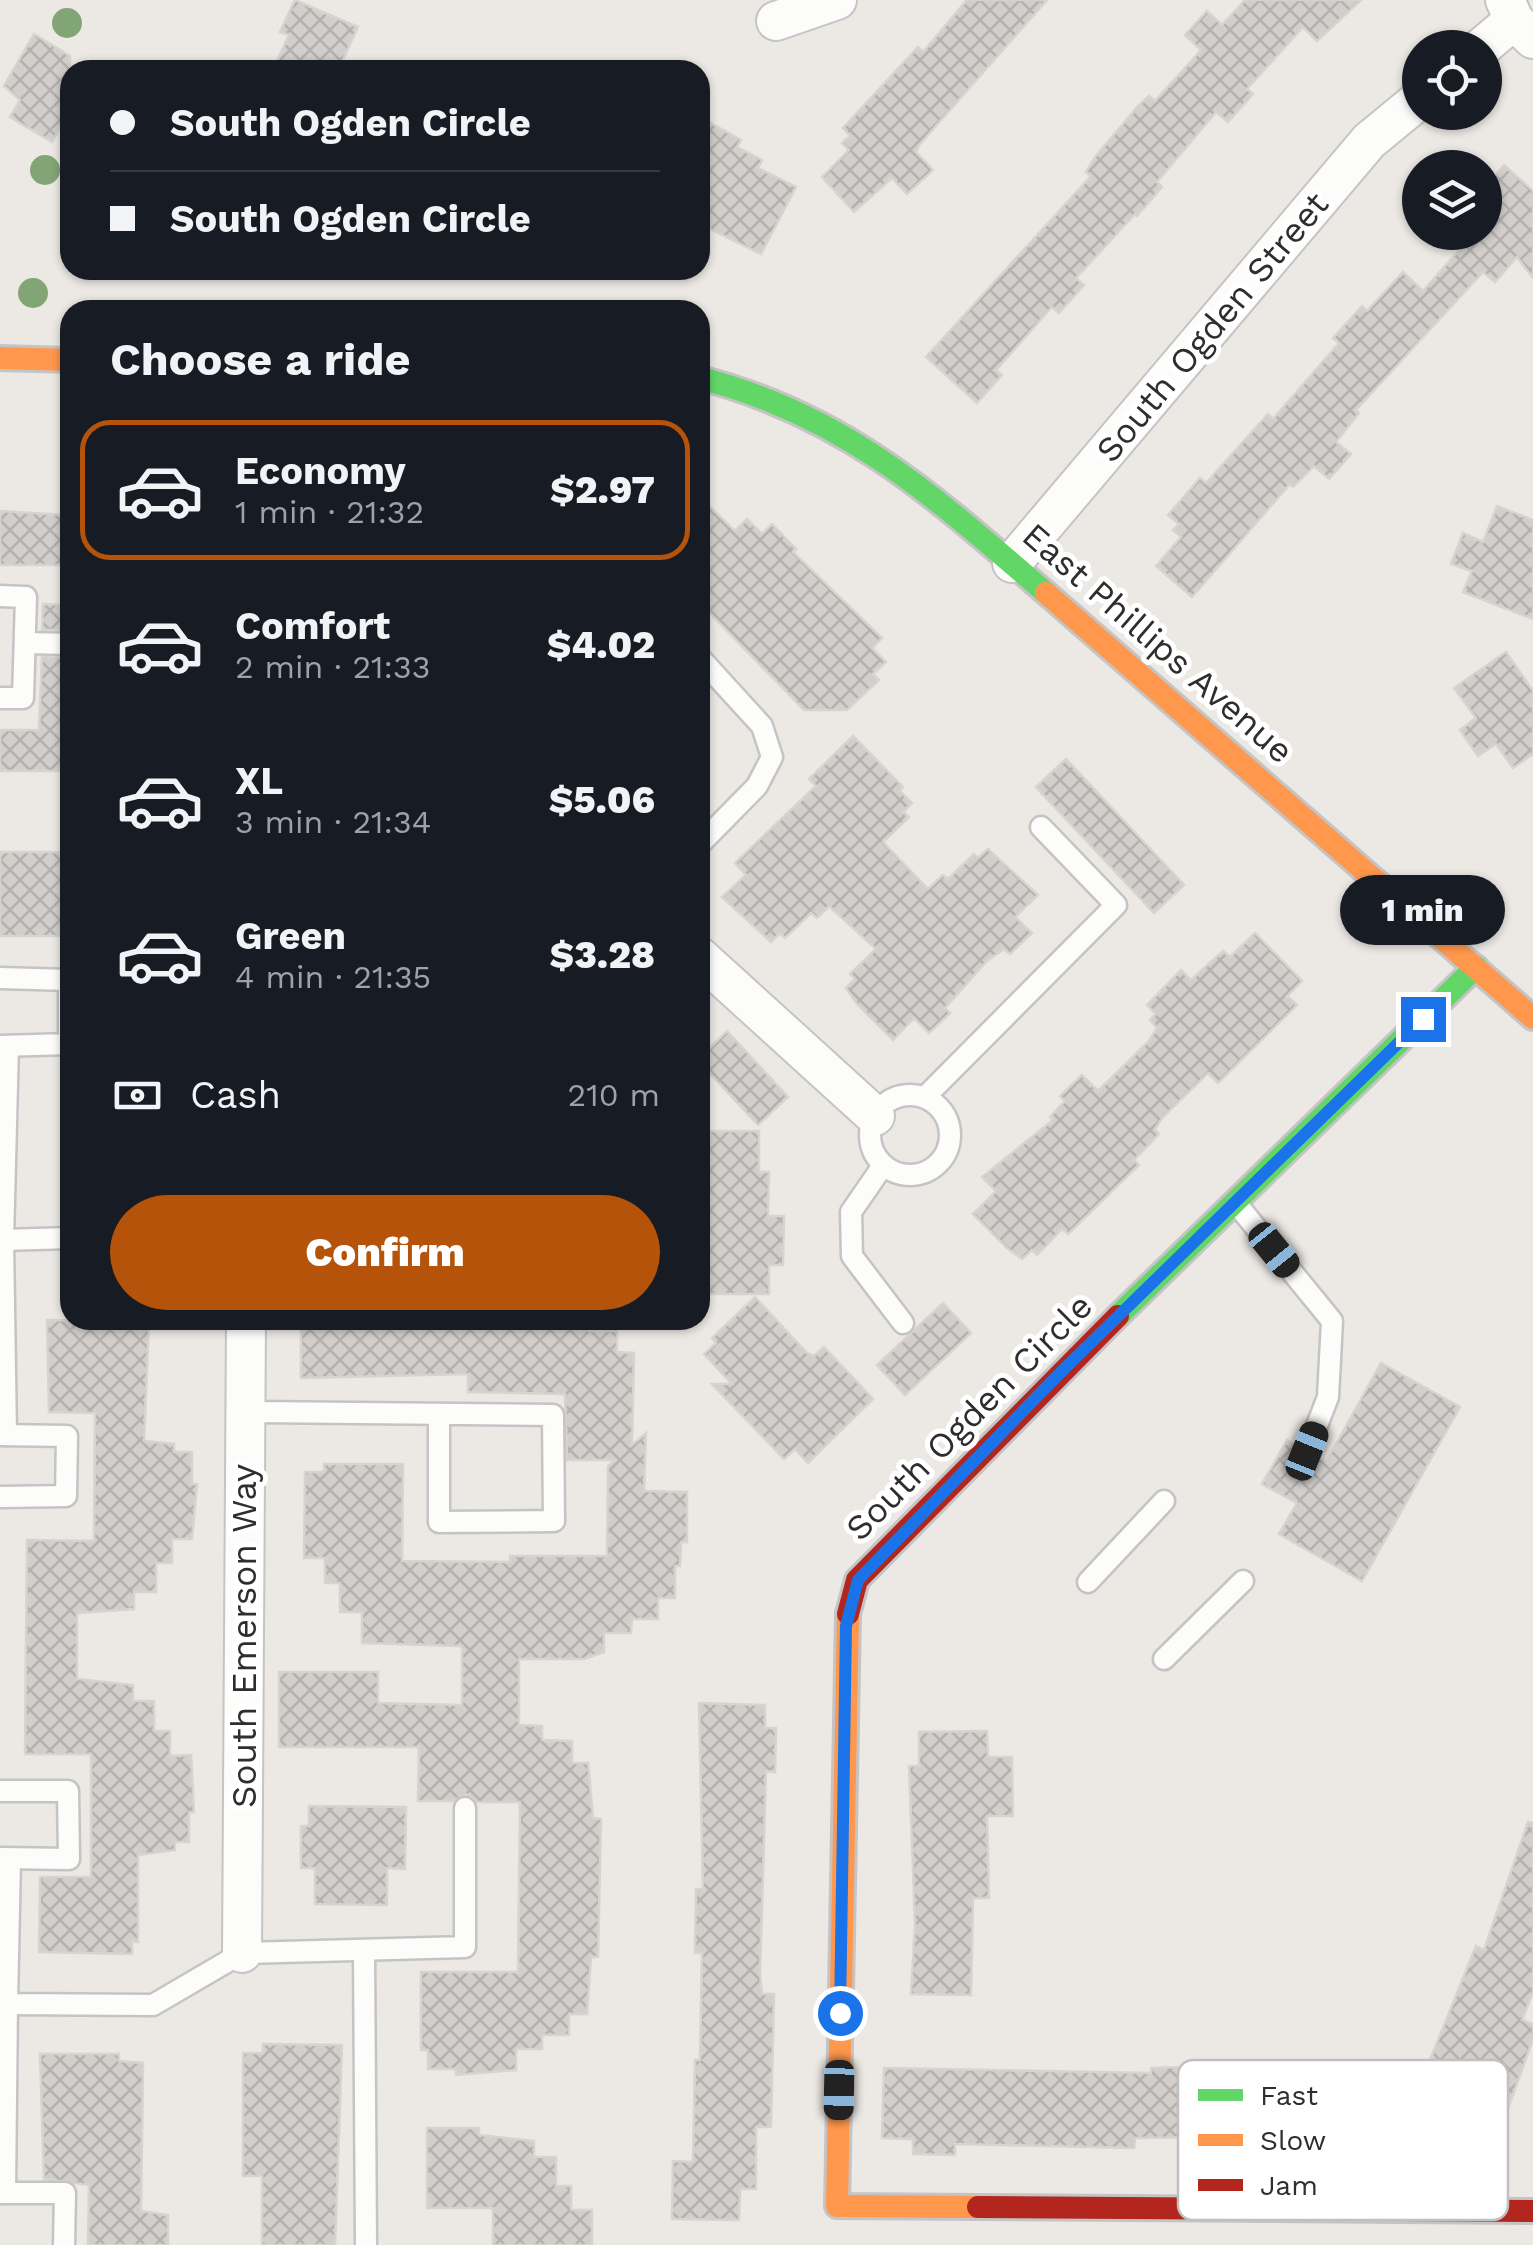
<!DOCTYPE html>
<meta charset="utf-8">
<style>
:root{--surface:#171b24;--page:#242831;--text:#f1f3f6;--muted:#9ea1a6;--line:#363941;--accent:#b45309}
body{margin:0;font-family:"Work Sans",sans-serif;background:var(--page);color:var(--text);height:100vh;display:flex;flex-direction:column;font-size:38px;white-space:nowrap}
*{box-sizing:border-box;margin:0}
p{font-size:32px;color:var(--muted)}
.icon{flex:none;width:55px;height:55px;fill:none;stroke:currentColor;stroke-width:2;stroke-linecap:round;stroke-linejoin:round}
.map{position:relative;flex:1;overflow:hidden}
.sheet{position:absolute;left:60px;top:300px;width:650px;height:1030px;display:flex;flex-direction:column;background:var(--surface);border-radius:30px;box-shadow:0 2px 8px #0004}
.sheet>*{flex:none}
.guide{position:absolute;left:60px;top:60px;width:650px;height:220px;border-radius:30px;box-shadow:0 2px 8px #0004;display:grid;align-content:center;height:220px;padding:0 50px;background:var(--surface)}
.buttons{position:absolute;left:1402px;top:30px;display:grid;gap:20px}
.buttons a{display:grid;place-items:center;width:100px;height:100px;border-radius:50%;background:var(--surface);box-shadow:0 2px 8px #0004;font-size:50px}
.end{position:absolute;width:45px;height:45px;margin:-22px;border:12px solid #1a73e8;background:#fff;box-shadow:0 0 0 5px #fff}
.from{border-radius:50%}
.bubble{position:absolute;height:70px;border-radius:35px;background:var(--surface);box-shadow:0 2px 8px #0004;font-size:32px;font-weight:800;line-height:70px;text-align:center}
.car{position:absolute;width:30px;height:60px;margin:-30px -15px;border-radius:12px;box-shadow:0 0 8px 2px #0007;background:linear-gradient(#222 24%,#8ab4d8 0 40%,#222 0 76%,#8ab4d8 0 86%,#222 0)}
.guide b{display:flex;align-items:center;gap:35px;height:95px;font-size:38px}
.guide b+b{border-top:2px solid var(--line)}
.guide i{width:25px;height:25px;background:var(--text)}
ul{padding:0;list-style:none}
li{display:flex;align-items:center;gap:30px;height:140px;margin:0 20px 15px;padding:0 30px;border:5px solid transparent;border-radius:30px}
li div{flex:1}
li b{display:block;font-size:38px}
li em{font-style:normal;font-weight:800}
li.current{border-color:var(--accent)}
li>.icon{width:90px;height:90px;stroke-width:1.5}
h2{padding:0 50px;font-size:45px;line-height:120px}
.pay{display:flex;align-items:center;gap:25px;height:110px;padding:0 50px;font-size:38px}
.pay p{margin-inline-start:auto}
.primary-button{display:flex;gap:20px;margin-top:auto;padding:20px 50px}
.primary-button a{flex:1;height:115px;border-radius:60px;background:var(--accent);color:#fff;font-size:40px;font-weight:800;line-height:115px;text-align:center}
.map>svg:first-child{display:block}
.building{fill:url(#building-cross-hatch);stroke:#d7d4d0;stroke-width:2.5}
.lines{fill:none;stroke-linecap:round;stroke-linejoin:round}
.lane-casing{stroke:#c5c4c5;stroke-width:25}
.street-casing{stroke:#c5c4c5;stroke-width:42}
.fast-casing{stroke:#c5c4c5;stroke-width:28}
.slow-casing{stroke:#c5c4c5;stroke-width:28}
.jam-casing{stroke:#c5c4c5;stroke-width:28}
.lane{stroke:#fcfcfb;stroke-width:20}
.street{stroke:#fcfcfb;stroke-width:38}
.fast{stroke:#63d668;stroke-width:22}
.slow{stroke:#ff974d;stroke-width:22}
.jam{stroke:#b3261e;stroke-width:22}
.tree{fill:#82a575}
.route{stroke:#1a73e8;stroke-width:12}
.labels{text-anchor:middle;stroke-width:10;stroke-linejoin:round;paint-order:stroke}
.street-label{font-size:35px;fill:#2e2e2e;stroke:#fff}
.key{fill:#fff;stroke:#c0c0c0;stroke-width:2.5}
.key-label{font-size:28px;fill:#2e2e2e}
</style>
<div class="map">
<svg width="1533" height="2245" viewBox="0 0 1533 2245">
<defs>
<pattern id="building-cross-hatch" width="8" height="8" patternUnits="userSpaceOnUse" patternTransform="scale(2.5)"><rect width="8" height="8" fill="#d1cecb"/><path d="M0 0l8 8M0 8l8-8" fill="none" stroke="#b4b1af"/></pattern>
</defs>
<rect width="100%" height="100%" fill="#ece8e4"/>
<!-- building -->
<g class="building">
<polygon points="295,0 358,27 338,70 273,70 289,35 280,32"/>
<polygon points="967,0 1047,0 920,144 916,152 933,170 907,194 892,178 854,212 822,177 849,150 842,143 850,136 843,128 918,47 923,52"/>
<polygon points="1245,0 1361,0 1317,41 1303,27 1247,89 1253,94 1228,122 1216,112 1157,182 1162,187 1137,216 1135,214 1076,278 1084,285 1059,313 1052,307 996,370 1002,375 977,403 926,357 1091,176 1086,172 1095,157 1138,106 1149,96 1155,101 1201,50 1185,35 1207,11 1222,25"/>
<polygon points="34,34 70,56 70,112 52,142 10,117 20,100 4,86"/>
<polygon points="700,117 741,140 737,147 762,160 758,168 796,187 761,254 700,224"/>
<polygon points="1504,165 1533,191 1533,278 1517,257 1495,282 1483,272 1356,410 1359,413 1336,442 1351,454 1329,479 1314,466 1293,487 1290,484 1192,597 1156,566 1181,537 1173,530 1179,524 1168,515 1200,478 1206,483 1268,414 1273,419 1339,343 1333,338 1362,306 1367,311 1403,272 1423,291 1475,232 1485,232 1485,187"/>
<polygon points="700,497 735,531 747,519 762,534 772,524 796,549 793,552 882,638 872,648 886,662 873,674 879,680 847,710 804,710 700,603"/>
<polygon points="1497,506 1533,520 1533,619 1463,592 1472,571 1451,564 1463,533 1483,542"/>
<polygon points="0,511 65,515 70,519 70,565 0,565"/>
<polygon points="43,604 70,605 70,630 42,630"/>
<polygon points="1506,652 1533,691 1533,754 1513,768 1496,744 1478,756 1460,730 1476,718 1454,688"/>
<polygon points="42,657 70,658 70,771 0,771 0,730 39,730"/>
<polygon points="853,736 903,787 900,791 912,803 903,812 909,817 883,842 928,889 943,875 948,879 974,854 978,858 988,849 1038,895 1015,917 1032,933 1010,954 1004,949 987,961 945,1008 950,1013 929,1033 914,1018 893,1040 857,1004 846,988 855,979 850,974 876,949 829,906 817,918 811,913 785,938 780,933 771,942 722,897 746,875 735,863 816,786 809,779"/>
<polygon points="1066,759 1184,885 1154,913 1036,787"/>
<rect x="0" y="852" width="70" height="84"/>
<polygon points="1255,933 1302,981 1287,996 1297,1005 1218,1083 1208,1073 1162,1118 1155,1129 1159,1134 1134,1160 1139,1165 1068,1234 1062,1229 1037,1255 1032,1250 1022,1259 1007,1248 973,1214 996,1191 982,1177 1053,1120 1050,1117 1065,1101 1060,1096 1082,1075 1098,1091 1149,1041 1157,1028 1150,1020 1156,1014 1147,1005 1181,970 1191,980 1223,951 1230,957"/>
<polygon points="727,1031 788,1097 758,1125 700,1063 700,1057"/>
<polygon points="709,1131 759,1131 759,1172 769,1172 768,1216 784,1216 783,1265 769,1265 769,1294 708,1294 709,1287 700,1287 700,1137 709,1138"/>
<polygon points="755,1297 807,1353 814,1356 824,1347 873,1399 808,1463 795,1449 784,1459 712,1384 732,1384 704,1354 716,1343 712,1338"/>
<polygon points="943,1303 971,1333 905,1395 877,1365"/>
<polygon points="47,1320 149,1321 144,1441 174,1444 174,1452 192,1452 192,1484 197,1484 192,1539 172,1539 172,1563 156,1563 156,1592 134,1592 134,1609 77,1613 77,1679 133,1685 133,1701 154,1701 154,1731 170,1731 170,1756 191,1755 194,1812 189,1812 189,1842 175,1842 175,1850 138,1855 138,1942 132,1941 132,1954 39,1952 40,1877 91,1877 91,1754 25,1754 27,1540 94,1541 95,1413 49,1412"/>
<polygon points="301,1320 589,1320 589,1331 617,1331 617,1352 634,1353 632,1445 646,1433 644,1491 687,1492 687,1542 681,1542 680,1566 675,1566 675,1598 658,1598 658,1619 632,1619 631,1633 604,1633 604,1652 584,1659 519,1659 519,1725 542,1726 542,1740 572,1741 572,1763 588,1763 593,1818 601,1819 598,1957 591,1957 587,2014 569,2014 569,2035 542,2035 542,2049 516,2049 516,2070 456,2075 456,2069 428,2069 428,2050 421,2050 421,1972 518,1972 520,1802 477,1802 466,1794 453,1801 418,1801 419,1747 279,1747 279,1672 378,1672 378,1703 462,1705 462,1646 362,1643 362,1612 340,1612 340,1583 325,1583 325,1558 304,1558 305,1472 324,1472 324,1464 403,1464 402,1561 510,1562 510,1556 607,1556 608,1466 615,1460 567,1460 565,1394 468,1392 468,1374 301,1378"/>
<polygon points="1381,1363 1460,1407 1362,1581 1279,1534 1297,1503 1262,1484 1287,1440 1295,1445 1294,1454 1301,1463 1310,1464 1319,1458 1326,1462"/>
<polygon points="699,1703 765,1705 765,1728 776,1728 775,1772 766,1771 760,1973 762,1994 774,1994 771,2127 756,2127 756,2189 740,2189 739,2220 672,2219 673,2161 693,2162 695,2060 700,2060 702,1953 695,1953 696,1889 703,1889"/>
<polygon points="987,1731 988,1757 1012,1757 1013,1816 987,1816 989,1898 973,1898 971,1995 911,1994 915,1923 909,1766 919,1766 919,1732"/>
<polygon points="309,1806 406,1807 405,1869 387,1868 387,1905 315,1904 315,1868 301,1868 301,1826 309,1826"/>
<polygon points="1528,1822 1533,1823 1533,1992 1522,2020 1533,2024 1533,2039 1496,2142 1401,2112 1401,2130 1366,2130 1366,2148 1331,2148 1331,2143 1234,2144 1234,2137 1135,2138 1134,2148 955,2144 955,2155 913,2154 913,2139 882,2138 884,2068 1151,2073 1151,2068 1219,2066 1219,2073 1332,2072 1332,2064 1428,2065 1476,1946 1484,1950"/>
<polygon points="263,2044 342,2045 335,2245 262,2245 262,2176 243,2176 243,2053 263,2053"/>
<polygon points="40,2054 119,2054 119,2061 143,2063 141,2211 168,2215 168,2245 88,2245 89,2185 44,2179"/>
<polygon points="427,2128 479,2128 479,2135 534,2141 534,2157 556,2157 556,2186 571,2186 571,2210 592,2210 592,2245 493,2245 493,2208 427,2208"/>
</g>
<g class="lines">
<defs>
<g id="lane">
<polyline points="0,596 26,597 23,698 0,698"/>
<polyline points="26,643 70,644"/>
<polyline points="700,658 762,726 772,757 757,786 700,844"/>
<polyline points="0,978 69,980 69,1044 0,1046"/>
<polyline points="8,1046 3,1240 70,1238"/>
<circle cx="910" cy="1135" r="40"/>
<polyline points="926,1096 1116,905 1041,827"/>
<polyline points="882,1167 851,1212 852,1256 903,1323"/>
<polyline points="1235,1202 1332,1321 1328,1397 1307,1451"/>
<polyline points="3,1240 6,1435"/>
<polyline points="245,1412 553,1415 554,1521 439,1522 439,1414"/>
<polyline points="0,1435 67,1436 66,1496 0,1497"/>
<polyline points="1088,1582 1164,1501"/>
<polyline points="1164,1659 1243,1581"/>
<polyline points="0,1791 68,1791 69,1859 1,1858"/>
<polyline points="10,1859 7,2004 153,2005 242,1953 465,1947 465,1808"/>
<polyline points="364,1950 366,2245"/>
<polyline points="0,2193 65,2193 64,2245"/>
<polyline points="5,2193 7,2004"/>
</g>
<g id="street">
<polyline points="1505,0 1514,20 1533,39"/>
<polyline points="776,21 837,0"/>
<polyline points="1481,48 1514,20"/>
<polyline points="1012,563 1369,141 1420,99"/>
<polyline points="700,957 875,1116"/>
<polyline points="242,1953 246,1320"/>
</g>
<g id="fast">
<path d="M 700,378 C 845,415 936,498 1046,593"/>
<polyline points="1118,1316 1476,967"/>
</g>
<g id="slow">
<polyline points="0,358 70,360"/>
<polyline points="1046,593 1533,1018"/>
<polyline points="848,1614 837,2206 978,2207"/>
</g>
<g id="jam">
<polyline points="848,1614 857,1580 1118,1316"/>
<polyline points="978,2207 1533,2211"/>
</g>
</defs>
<!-- lane casing -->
<use href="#lane" class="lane-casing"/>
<!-- street casing -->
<use href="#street" class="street-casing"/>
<!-- fast casing -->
<use href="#fast" class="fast-casing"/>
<!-- slow casing -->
<use href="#slow" class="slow-casing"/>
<!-- jam casing -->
<use href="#jam" class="jam-casing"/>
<!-- lane -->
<use href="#lane" class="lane"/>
<!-- street -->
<use href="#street" class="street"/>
<!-- fast -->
<use href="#fast" class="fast"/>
<!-- slow -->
<use href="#slow" class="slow"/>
<!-- jam -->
<use href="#jam" class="jam"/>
</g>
<!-- trees -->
<g class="tree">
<circle cx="67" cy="23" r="15"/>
<circle cx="45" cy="170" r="15"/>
<circle cx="33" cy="293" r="15"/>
</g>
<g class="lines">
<!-- route -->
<polyline class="route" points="840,2013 846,1626 858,1580 1065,1368 1423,1019"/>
</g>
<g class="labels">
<!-- street labels -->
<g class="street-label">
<text transform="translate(1212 327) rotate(-50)" y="12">South Ogden Street</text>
<text transform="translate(1158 643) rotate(41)" y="12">East Phillips Avenue</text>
<text transform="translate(969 1417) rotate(-45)" y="12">South Ogden Circle</text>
<text transform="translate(244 1636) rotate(-90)" y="12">South Emerson Way</text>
</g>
</g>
<!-- legend -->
<rect x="1178" y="2060" width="330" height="160" rx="15" class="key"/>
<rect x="1198" y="2089" width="45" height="12" fill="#63d668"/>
<rect x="1198" y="2134" width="45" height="12" fill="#ff974d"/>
<rect x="1198" y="2179" width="45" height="12" fill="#b3261e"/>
<g class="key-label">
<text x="1260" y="2105">Fast</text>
<text x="1260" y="2150">Slow</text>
<text x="1260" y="2195">Jam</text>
</g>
</svg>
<div class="buttons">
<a><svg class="icon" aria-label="locate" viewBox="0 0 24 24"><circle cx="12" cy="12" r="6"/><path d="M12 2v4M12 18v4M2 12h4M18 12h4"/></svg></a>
<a><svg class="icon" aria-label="layers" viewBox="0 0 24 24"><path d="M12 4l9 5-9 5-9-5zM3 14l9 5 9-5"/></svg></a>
</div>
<i class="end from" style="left:840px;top:2013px"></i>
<i class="end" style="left:1423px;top:1019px"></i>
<div class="bubble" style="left:1340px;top:875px;width:165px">1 min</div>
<i class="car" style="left:1274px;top:1250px;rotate:141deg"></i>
<i class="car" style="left:1307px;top:1451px;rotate:22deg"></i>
<i class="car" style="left:839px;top:2090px;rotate:181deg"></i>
<div class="guide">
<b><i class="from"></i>South Ogden Circle</b>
<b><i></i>South Ogden Circle</b>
</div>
<section class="sheet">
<h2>Choose a ride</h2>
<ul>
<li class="current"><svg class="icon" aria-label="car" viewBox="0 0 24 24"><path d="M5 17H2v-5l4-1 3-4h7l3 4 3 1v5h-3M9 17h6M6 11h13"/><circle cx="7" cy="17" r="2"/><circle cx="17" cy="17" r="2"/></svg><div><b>Economy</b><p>1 min · 21:32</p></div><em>$2.97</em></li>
<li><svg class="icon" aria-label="car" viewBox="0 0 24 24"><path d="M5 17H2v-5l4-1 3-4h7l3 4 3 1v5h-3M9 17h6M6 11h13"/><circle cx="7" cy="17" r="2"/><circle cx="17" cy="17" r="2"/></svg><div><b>Comfort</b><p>2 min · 21:33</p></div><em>$4.02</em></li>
<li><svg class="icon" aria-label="car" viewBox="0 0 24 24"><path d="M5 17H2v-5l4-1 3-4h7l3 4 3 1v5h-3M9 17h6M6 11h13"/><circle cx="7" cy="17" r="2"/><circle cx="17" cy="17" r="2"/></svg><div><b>XL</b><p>3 min · 21:34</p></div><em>$5.06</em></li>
<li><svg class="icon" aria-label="car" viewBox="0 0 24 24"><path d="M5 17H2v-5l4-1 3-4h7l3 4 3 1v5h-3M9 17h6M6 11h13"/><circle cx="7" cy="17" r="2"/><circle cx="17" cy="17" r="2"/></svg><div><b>Green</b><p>4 min · 21:35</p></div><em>$3.28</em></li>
</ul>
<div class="pay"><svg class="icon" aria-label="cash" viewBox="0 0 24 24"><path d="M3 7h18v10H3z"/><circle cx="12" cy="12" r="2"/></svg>Cash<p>210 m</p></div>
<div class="primary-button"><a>Confirm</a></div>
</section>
</div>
